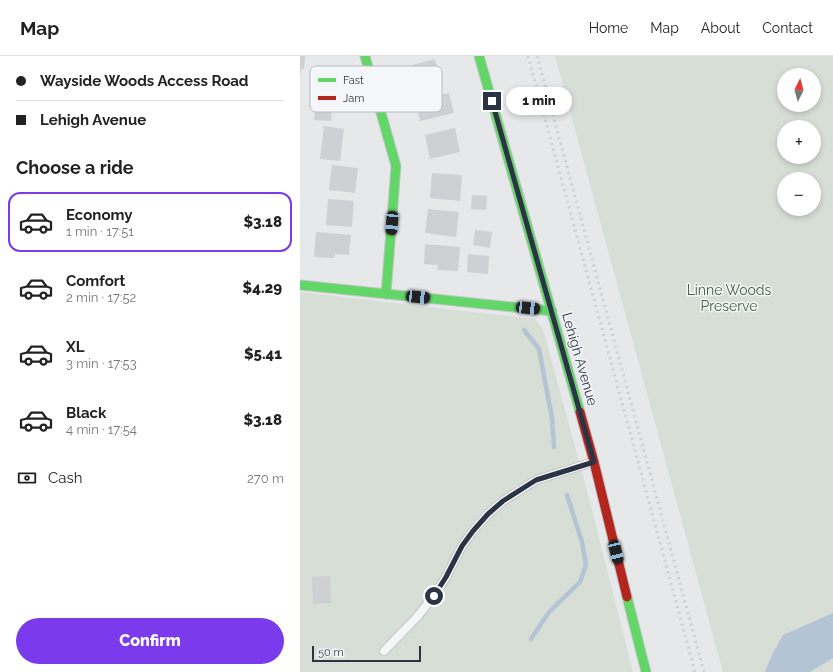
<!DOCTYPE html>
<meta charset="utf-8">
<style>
:root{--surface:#fff;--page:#f6f6f6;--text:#222;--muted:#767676;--line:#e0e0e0;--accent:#7c3aed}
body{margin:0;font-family:Raleway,sans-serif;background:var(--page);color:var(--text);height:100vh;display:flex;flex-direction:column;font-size:15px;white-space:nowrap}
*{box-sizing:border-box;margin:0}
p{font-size:13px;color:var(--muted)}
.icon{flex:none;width:22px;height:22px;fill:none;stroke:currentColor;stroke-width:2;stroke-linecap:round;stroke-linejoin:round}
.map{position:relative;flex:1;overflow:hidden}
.side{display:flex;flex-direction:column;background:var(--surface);width:300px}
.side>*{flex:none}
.top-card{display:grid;align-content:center;height:88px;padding:0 16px;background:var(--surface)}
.needle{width:26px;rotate:6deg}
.tools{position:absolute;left:477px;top:12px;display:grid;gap:8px}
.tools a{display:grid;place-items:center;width:44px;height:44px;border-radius:50%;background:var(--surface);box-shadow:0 2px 6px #0003;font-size:20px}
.scale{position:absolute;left:12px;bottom:10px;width:109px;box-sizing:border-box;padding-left:4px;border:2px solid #2b3445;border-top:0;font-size:11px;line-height:14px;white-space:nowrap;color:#2b3445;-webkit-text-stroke:3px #f4f6f9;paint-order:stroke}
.end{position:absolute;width:18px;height:18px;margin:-9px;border:5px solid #2b3445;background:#fff;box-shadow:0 0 0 2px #fff}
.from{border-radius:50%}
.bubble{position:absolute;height:28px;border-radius:14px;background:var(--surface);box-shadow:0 2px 6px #0003;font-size:13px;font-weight:800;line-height:28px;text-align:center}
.car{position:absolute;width:12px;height:24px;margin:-12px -6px;border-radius:5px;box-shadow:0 0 3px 1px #0007;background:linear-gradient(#222 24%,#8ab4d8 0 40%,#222 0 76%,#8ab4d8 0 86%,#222 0)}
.top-card b{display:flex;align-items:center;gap:14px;height:38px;font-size:15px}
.top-card b+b{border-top:1px solid var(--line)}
.top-card i{width:10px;height:10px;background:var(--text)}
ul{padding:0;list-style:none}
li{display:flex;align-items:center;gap:12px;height:60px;margin:0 8px 6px;padding:0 8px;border:2px solid transparent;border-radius:12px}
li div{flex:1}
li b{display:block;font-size:15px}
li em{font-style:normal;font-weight:800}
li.on{border-color:var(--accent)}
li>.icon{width:36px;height:36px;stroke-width:1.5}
h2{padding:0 16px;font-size:18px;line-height:48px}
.pay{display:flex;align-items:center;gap:10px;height:44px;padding:0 16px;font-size:15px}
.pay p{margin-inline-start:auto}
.button{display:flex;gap:8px;margin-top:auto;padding:8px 16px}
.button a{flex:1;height:46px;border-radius:24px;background:var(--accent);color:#fff;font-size:16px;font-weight:800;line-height:46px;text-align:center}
header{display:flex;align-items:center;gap:24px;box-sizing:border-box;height:56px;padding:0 20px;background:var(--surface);border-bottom:1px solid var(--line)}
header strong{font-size:19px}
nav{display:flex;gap:22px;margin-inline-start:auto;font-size:14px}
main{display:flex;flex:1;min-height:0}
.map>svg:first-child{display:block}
.green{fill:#d6ded6;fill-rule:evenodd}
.water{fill:#b4c4d5}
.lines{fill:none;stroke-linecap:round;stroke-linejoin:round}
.stream{stroke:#b4c4d5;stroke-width:4.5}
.building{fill:#ced0d3}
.lane-casing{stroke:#c4c6c8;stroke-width:10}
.fast-casing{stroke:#c4c6c8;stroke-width:11}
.jam-casing{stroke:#c4c6c8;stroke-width:11}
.lane{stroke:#f5f6f7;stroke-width:8}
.fast{stroke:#63d668;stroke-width:9}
.jam{stroke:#b3261e;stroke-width:9}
.rail{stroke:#cecfd2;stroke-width:3;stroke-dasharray:2 4;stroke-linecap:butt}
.route{stroke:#2b3445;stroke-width:5}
.labels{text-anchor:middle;stroke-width:3;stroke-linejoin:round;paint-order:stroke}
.park-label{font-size:14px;fill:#3f6138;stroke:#f4f6f9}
.street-label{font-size:14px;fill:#2b3445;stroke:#f4f6f9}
.key{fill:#f4f6f9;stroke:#b8bcc3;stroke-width:1}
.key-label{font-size:11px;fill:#2b3445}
</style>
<header>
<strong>Map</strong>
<nav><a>Home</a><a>Map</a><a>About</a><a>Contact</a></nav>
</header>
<main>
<section class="side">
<div class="top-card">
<b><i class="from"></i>Wayside Woods Access Road</b>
<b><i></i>Lehigh Avenue</b>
</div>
<h2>Choose a ride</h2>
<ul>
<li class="on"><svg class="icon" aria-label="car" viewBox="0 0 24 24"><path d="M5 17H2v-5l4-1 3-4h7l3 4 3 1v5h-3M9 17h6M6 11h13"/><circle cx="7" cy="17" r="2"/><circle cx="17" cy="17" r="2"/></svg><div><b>Economy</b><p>1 min · 17:51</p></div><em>$3.18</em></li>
<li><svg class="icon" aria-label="car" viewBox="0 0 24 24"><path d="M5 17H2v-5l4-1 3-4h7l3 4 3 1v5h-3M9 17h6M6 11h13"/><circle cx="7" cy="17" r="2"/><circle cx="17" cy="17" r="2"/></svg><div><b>Comfort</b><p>2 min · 17:52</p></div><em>$4.29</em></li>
<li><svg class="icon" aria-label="car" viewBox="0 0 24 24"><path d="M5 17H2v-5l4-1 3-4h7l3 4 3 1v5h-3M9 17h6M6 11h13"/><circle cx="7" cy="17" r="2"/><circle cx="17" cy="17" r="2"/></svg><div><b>XL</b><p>3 min · 17:53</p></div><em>$5.41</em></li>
<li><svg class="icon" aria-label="car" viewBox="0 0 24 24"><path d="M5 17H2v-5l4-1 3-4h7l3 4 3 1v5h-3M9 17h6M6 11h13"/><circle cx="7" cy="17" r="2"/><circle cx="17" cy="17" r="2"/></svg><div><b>Black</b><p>4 min · 17:54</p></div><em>$3.18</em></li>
</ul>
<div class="pay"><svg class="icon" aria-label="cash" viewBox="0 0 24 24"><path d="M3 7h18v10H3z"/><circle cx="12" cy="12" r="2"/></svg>Cash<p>270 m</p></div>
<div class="button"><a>Confirm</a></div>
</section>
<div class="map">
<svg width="533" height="616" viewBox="0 0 533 616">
<rect width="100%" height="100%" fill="#e6e8ea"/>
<!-- green -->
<g class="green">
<path d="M 255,0 L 533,0 L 533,616 L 423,616 ZM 484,19 L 514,19 L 514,49 L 484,49 ZM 484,71 L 514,71 L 514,101 L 484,101 ZM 484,123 L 514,123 L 514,153 L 484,153 Z"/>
<polygon points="0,236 235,263 243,273 287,435 333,616 0,616"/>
</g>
<!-- water -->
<polygon class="water" points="533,557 533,602 510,616 465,616 471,601 483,579"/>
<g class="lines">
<!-- stream -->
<g class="stream">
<polyline points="224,274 239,293 252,362 254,391"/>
<polyline points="231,583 249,556 280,526 286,509 282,486 267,439"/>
</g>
</g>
<!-- building -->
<g class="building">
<polygon points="0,0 5,0 4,13 1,13 1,18 0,18"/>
<polygon points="135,3 142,28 112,36 105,11"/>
<polygon points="149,37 154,57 120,65 115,45"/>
<polygon points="15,50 32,51 31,65 14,64"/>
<polygon points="24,70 44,73 40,105 20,103"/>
<polygon points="155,72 160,96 130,103 125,79"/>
<polygon points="32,109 58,112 55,137 29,134"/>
<polygon points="132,117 162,119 160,145 130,142"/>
<polygon points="172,139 187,140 186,154 171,153"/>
<polygon points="28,143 54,145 52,171 26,169"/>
<polygon points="128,153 159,156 156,181 125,177"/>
<polygon points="175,174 192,176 190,192 173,189"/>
<polygon points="16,176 51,179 49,199 35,198 34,202 14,201"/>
<polygon points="125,188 160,191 158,215 137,214 138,209 124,208"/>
<polygon points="168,198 189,200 188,218 167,216"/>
<polygon points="30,520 31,547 13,548 12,521"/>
</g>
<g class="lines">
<defs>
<polyline id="lane" points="84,595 117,561 134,540 146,521 162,490 173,475 188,458 203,445 236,424 293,406"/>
<g id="fast">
<polyline points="65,0 96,110 86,238"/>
<polyline points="179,0 280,356"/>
<polyline points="0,229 252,255"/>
<polyline points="327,541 346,616"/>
</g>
<polyline id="jam" points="280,356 294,406 327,541"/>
</defs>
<!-- lane casing -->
<use href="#lane" class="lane-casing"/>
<!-- fast casing -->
<use href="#fast" class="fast-casing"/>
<!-- jam casing -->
<use href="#jam" class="jam-casing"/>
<!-- lane -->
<use href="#lane" class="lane"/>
<!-- fast -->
<use href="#fast" class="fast"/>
<!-- jam -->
<use href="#jam" class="jam"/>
<!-- rail -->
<g class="rail">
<polyline points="228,0 395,616"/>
<polyline points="237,0 404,616"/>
</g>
</g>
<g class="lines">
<!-- route -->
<polyline class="route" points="134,540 146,521 162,490 173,475 188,458 203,445 236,424 294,406 192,45"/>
</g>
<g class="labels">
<!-- park labels -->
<g class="park-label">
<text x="429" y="239">Linne Woods<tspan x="429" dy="16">Preserve</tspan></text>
</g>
<!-- street labels -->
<g class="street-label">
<text transform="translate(280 303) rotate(74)" y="5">Lehigh Avenue</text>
</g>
</g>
<!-- legend -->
<rect x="10" y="10" width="132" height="46" rx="6" class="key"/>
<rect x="18" y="22" width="18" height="4" fill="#63d668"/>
<rect x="18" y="40" width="18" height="4" fill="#b3261e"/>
<g class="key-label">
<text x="43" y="28">Fast</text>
<text x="43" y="46">Jam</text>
</g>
</svg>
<div class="tools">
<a><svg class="needle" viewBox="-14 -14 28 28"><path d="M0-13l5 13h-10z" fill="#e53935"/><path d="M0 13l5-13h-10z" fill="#767676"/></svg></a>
<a>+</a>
<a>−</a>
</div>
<div class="scale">50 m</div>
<i class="end from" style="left:134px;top:540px"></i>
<i class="end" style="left:192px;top:45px"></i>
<div class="bubble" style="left:206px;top:31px;width:66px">1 min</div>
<i class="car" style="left:92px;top:167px;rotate:185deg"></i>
<i class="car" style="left:118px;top:241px;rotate:96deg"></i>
<i class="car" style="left:228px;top:252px;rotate:96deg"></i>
<i class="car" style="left:316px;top:496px;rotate:166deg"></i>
</div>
</main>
